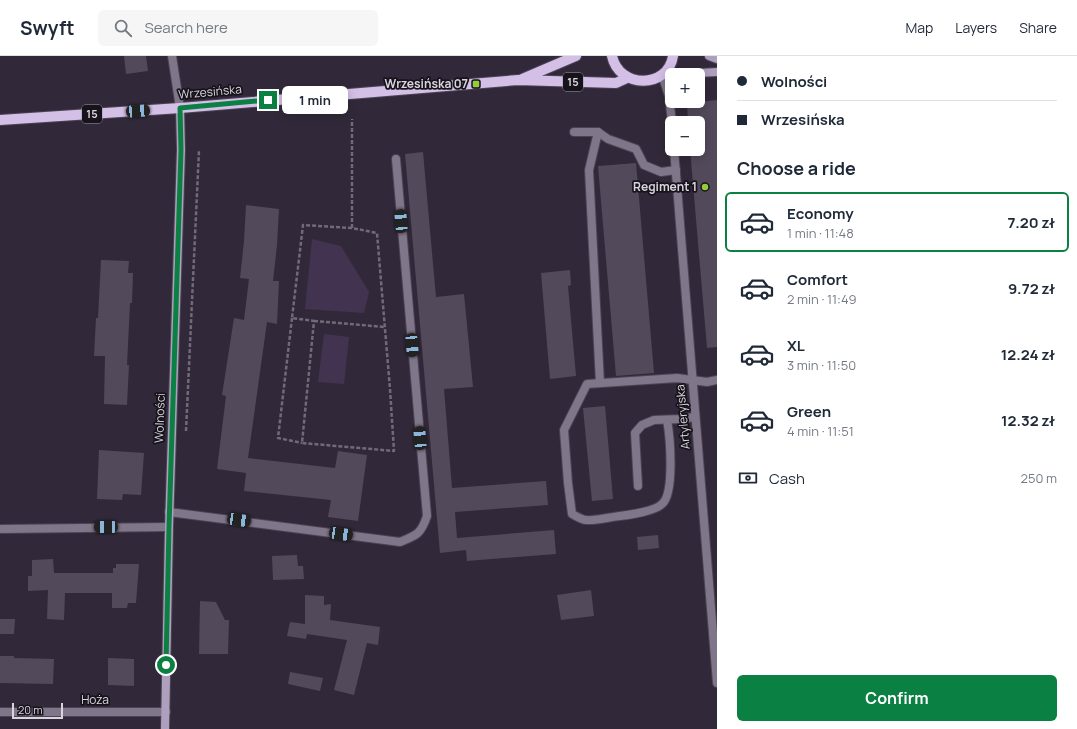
<!DOCTYPE html>
<meta charset="utf-8">
<style>
:root{--surface:#fff;--page:#f6f6f7;--text:#1f2937;--muted:#747a83;--line:#e0e1e3;--accent:#0b8043}
body{margin:0;font-family:Manrope,sans-serif;background:var(--page);color:var(--text);height:100vh;display:flex;flex-direction:column;font-size:15px;white-space:nowrap}
*{box-sizing:border-box;margin:0}
p{font-size:13px;color:var(--muted)}
.icon{flex:none;width:22px;height:22px;fill:none;stroke:currentColor;stroke-width:2;stroke-linecap:round;stroke-linejoin:round}
.map{position:relative;flex:1;overflow:hidden}
.details{display:flex;flex-direction:column;background:var(--surface);width:360px}
.details>*{flex:none}
.guide{display:grid;align-content:center;height:88px;padding:0 20px;background:var(--surface)}
.buttons{position:absolute;left:665px;top:12px;display:grid;gap:8px}
.buttons a{display:grid;place-items:center;width:40px;height:40px;border-radius:6px;background:var(--surface);box-shadow:0 2px 10px #0003;font-size:20px}
.scale{position:absolute;left:12px;bottom:10px;width:51px;box-sizing:border-box;padding-left:4px;border:2px solid #dad4df;border-top:0;font-size:11px;line-height:14px;white-space:nowrap;color:#dad4df;-webkit-text-stroke:3px #17131b;paint-order:stroke}
.end{position:absolute;width:18px;height:18px;margin:-9px;border:5px solid #0b8043;background:#fff;box-shadow:0 0 0 2px #fff}
.from{border-radius:50%}
.bubble{position:absolute;height:28px;border-radius:6px;background:var(--surface);box-shadow:0 2px 10px #0003;font-size:13px;font-weight:700;line-height:28px;text-align:center}
.car{position:absolute;width:12px;height:24px;margin:-12px -6px;border-radius:5px;box-shadow:0 0 3px 1px #0007;background:linear-gradient(#222 24%,#8ab4d8 0 40%,#222 0 76%,#8ab4d8 0 86%,#222 0)}
.guide b{display:flex;align-items:center;gap:14px;height:38px;font-size:15px}
.guide b+b{border-top:1px solid var(--line)}
.guide i{width:10px;height:10px;background:var(--text)}
ul{padding:0;list-style:none}
li{display:flex;align-items:center;gap:12px;height:60px;margin:0 8px 6px;padding:0 12px;border:2px solid transparent;border-radius:6px}
li div{flex:1}
li b{display:block;font-size:15px}
li em{font-style:normal;font-weight:700}
li.selected{border-color:var(--accent)}
li>.icon{width:36px;height:36px;stroke-width:1.5}
h2{padding:0 20px;font-size:18px;line-height:48px}
.pay{display:flex;align-items:center;gap:10px;height:44px;padding:0 20px;font-size:15px}
.pay p{margin-inline-start:auto}
.button{display:flex;gap:8px;margin-top:auto;padding:8px 20px}
.button a{flex:1;height:46px;border-radius:6px;background:var(--accent);color:#fff;font-size:16px;font-weight:700;line-height:46px;text-align:center}
header{display:flex;align-items:center;gap:24px;box-sizing:border-box;height:56px;padding:0 20px;background:var(--surface);border-bottom:1px solid var(--line)}
header strong{font-size:19px}
nav{display:flex;gap:22px;margin-inline-start:auto;font-size:14px}
.search{width:280px;height:36px;background:var(--page);display:flex;align-items:center;gap:10px;box-sizing:border-box;padding:0 14px;border-radius:6px;color:var(--muted);font-size:15px}
main{display:flex;flex:1;min-height:0}
.map>svg:first-child{display:block}
.green{fill:#423350}
.building{fill:#52495b}
.lines{fill:none;stroke-linecap:round;stroke-linejoin:round}
.lane-casing{stroke:#4c4454;stroke-width:10}
.street-casing{stroke:#4c4454;stroke-width:10}
.secondary-casing{stroke:#4c4454;stroke-width:10}
.primary-casing{stroke:#4c4454;stroke-width:12}
.path{stroke:#716a78;stroke-width:2.5;stroke-dasharray:4 2;stroke-linecap:butt}
.lane{stroke:#80768a;stroke-width:8}
.street{stroke:#80768a;stroke-width:8}
.secondary{stroke:#af9fbe;stroke-width:8}
.primary{stroke:#d4bfe7;stroke-width:10}
.route{stroke:#0b8043;stroke-width:5}
.poi-dot{fill:#95cc3b;stroke:#17131b;stroke-width:1.5}
.labels{text-anchor:middle;stroke-width:3.5;stroke-linejoin:round;paint-order:stroke}
.shield{fill:#17131b;stroke:#a09aa4;stroke-width:1}
.shield-label{font-size:11px;font-weight:bold;fill:#dad4df}
.poi-label{font-size:12px;font-weight:bold;fill:#dad4df;stroke:#17131b;text-anchor:end}
.street-label{font-size:12px;fill:#dad4df;stroke:#17131b}
</style>
<header>
<strong>Swyft</strong>
<div class="search"><svg class="icon" aria-label="search" viewBox="0 0 24 24"><circle cx="10" cy="10" r="6"/><path d="M15 15l6 6"/></svg>Search here</div>
<nav><a>Map</a><a>Layers</a><a>Share</a></nav>
</header>
<main>
<div class="map">
<svg width="717" height="673" viewBox="0 0 717 673">
<rect width="100%" height="100%" fill="#312939"/>
<!-- green -->
<g class="green">
<polygon points="312,183 341,190 369,236 364,257 305,253"/>
<polygon points="324,278 349,281 344,328 318,326"/>
</g>
<!-- building -->
<g class="building">
<polygon points="124,0 146,0 148,15 126,18"/>
<polygon points="717,44 717,291 707,292 690,93 698,93 698,67 688,67 687,47"/>
<polygon points="423,96 436,241 464,238 473,331 444,333 452,432 546,425 548,449 455,456 457,482 554,474 556,498 467,505 466,494 440,497 405,98"/>
<polygon points="636,107 654,317 616,320 598,110"/>
<polygon points="246,149 279,153 277,189 273,225 279,225 277,268 267,266 248,402 335,412 338,395 367,399 358,465 328,461 331,444 244,435 246,417 217,413 226,340 222,339 234,262 244,264 249,223 240,222 244,185"/>
<polygon points="101,204 129,205 128,217 133,217 132,247 130,247 127,309 129,309 127,349 104,348 105,300 94,300 96,262 98,262"/>
<polygon points="570,214 571,229 568,230 576,320 550,323 541,217"/>
<polygon points="605,350 613,443 592,445 583,352"/>
<polygon points="99,394 144,397 141,439 123,438 122,444 97,443"/>
<polygon points="658,479 659,492 638,494 637,481"/>
<polygon points="297,499 298,510 303,510 304,523 273,524 272,500"/>
<polygon points="53,503 54,517 113,517 113,512 116,512 116,508 139,508 136,547 128,547 127,552 112,552 112,537 65,537 64,564 47,563 48,534 28,535 28,520 32,520 32,504"/>
<polygon points="591,534 594,560 561,564 557,539"/>
<polygon points="305,539 324,540 324,549 331,548 330,564 380,571 378,589 367,587 354,639 334,634 347,584 307,578 306,583 287,580 290,566 305,568"/>
<polygon points="200,545 216,546 225,564 229,564 228,598 199,598"/>
<polygon points="0,563 15,563 14,578 0,578"/>
<polygon points="0,600 14,600 14,602 54,603 53,628 0,627"/>
<polygon points="108,602 134,603 134,630 108,629"/>
<polygon points="290,616 323,622 320,635 288,628"/>
</g>
<g class="lines">
<defs>
<g id="lane">
<polyline points="574,76 598,76 608,83 636,93 644,109 661,116 676,114"/>
<polyline points="598,76 589,114 600,327"/>
<path d="M 667,364 C 670,380 675,437 662,448 C 655,455 630,459 620,460 C 610,461 596,465 586,464 C 582,464 576,460 572,458 L 568,427 L 564,374 L 587,328 L 677,322 L 707,326 L 717,324"/>
<polyline points="638,430 635,377 642,369 654,364 680,363 695,361"/>
<path d="M 169,456 L 400,486 C 417,479 421,478 427,460 L 396,103"/>
</g>
<g id="street">
<polyline points="172,0 180,52"/>
<polyline points="662,19 669,40 672,67"/>
<polyline points="674,93 717,627"/>
<polyline points="0,473 169,471"/>
<polyline points="0,656 166,656"/>
</g>
<g id="secondary">
<polyline points="709,0 717,3"/>
<polyline points="662,19 717,16"/>
<polyline points="165,673 169,471 181,94 180,52"/>
</g>
<g id="primary">
<path d="M 612,0 C 619,33 668,33 673,0"/>
<polyline points="522,23 576,0"/>
<polyline points="0,64 180,52 518,24 616,27 627,22"/>
</g>
</defs>
<!-- lane casing -->
<use href="#lane" class="lane-casing"/>
<!-- street casing -->
<use href="#street" class="street-casing"/>
<!-- secondary casing -->
<use href="#secondary" class="secondary-casing"/>
<!-- primary casing -->
<use href="#primary" class="primary-casing"/>
<!-- path -->
<g class="path">
<polyline points="352,172 303,169 292,262 314,265 302,387 394,395 390,333 377,177 352,172 352,63"/>
<polyline points="292,262 278,382 302,387"/>
<polyline points="314,265 385,271"/>
<polyline points="186,375 199,94"/>
</g>
<!-- lane -->
<use href="#lane" class="lane"/>
<!-- street -->
<use href="#street" class="street"/>
<!-- secondary -->
<use href="#secondary" class="secondary"/>
<!-- primary -->
<use href="#primary" class="primary"/>
</g>
<g class="lines">
<!-- route -->
<polyline class="route" points="166,609 169,471 181,94 180,52 268,44"/>
</g>
<!-- markers -->
<g class="poi-dot">
<rect x="472" y="24" width="8" height="8" rx="2"/>
<circle cx="705" cy="131" r="4"/>
</g>
<g class="labels">
<!-- shield labels -->
<g class="shield">
<rect x="563" y="17" width="20" height="18" rx="3"/>
<rect x="82" y="49" width="20" height="18" rx="3"/>
</g>
<g class="shield-label">
<text x="573" y="30">15</text>
<text x="92" y="62">15</text>
</g>
<!-- poi labels -->
<g class="poi-label">
<text x="468" y="32">Wrzesińska 07</text>
<text x="697" y="135">Regiment 1</text>
</g>
<!-- street labels -->
<g class="street-label">
<text transform="translate(210 36) rotate(-5)" y="4">Wrzesińska</text>
<text transform="translate(683 361) rotate(-95)" y="4">Artyleryjska</text>
<text transform="translate(160 362) rotate(-88)" y="4">Wolności</text>
<text x="95" y="648">Hoża</text>
</g>
</g>
</svg>
<div class="buttons">
<a>+</a>
<a>−</a>
</div>
<div class="scale">20 m</div>
<i class="end from" style="left:166px;top:609px"></i>
<i class="end" style="left:268px;top:44px"></i>
<div class="bubble" style="left:282px;top:30px;width:66px">1 min</div>
<i class="car" style="left:138px;top:55px;rotate:86deg"></i>
<i class="car" style="left:401px;top:165px;rotate:355deg"></i>
<i class="car" style="left:412px;top:289px;rotate:175deg"></i>
<i class="car" style="left:420px;top:382px;rotate:355deg"></i>
<i class="car" style="left:239px;top:464px;rotate:98deg"></i>
<i class="car" style="left:106px;top:471px;rotate:269deg"></i>
<i class="car" style="left:341px;top:478px;rotate:98deg"></i>
</div>
<section class="details">
<div class="guide">
<b><i class="from"></i>Wolności</b>
<b><i></i>Wrzesińska</b>
</div>
<h2>Choose a ride</h2>
<ul>
<li class="selected"><svg class="icon" aria-label="car" viewBox="0 0 24 24"><path d="M5 17H2v-5l4-1 3-4h7l3 4 3 1v5h-3M9 17h6M6 11h13"/><circle cx="7" cy="17" r="2"/><circle cx="17" cy="17" r="2"/></svg><div><b>Economy</b><p>1 min · 11:48</p></div><em>7.20 zł</em></li>
<li><svg class="icon" aria-label="car" viewBox="0 0 24 24"><path d="M5 17H2v-5l4-1 3-4h7l3 4 3 1v5h-3M9 17h6M6 11h13"/><circle cx="7" cy="17" r="2"/><circle cx="17" cy="17" r="2"/></svg><div><b>Comfort</b><p>2 min · 11:49</p></div><em>9.72 zł</em></li>
<li><svg class="icon" aria-label="car" viewBox="0 0 24 24"><path d="M5 17H2v-5l4-1 3-4h7l3 4 3 1v5h-3M9 17h6M6 11h13"/><circle cx="7" cy="17" r="2"/><circle cx="17" cy="17" r="2"/></svg><div><b>XL</b><p>3 min · 11:50</p></div><em>12.24 zł</em></li>
<li><svg class="icon" aria-label="car" viewBox="0 0 24 24"><path d="M5 17H2v-5l4-1 3-4h7l3 4 3 1v5h-3M9 17h6M6 11h13"/><circle cx="7" cy="17" r="2"/><circle cx="17" cy="17" r="2"/></svg><div><b>Green</b><p>4 min · 11:51</p></div><em>12.32 zł</em></li>
</ul>
<div class="pay"><svg class="icon" aria-label="cash" viewBox="0 0 24 24"><path d="M3 7h18v10H3z"/><circle cx="12" cy="12" r="2"/></svg>Cash<p>250 m</p></div>
<div class="button"><a>Confirm</a></div>
</section>
</main>
